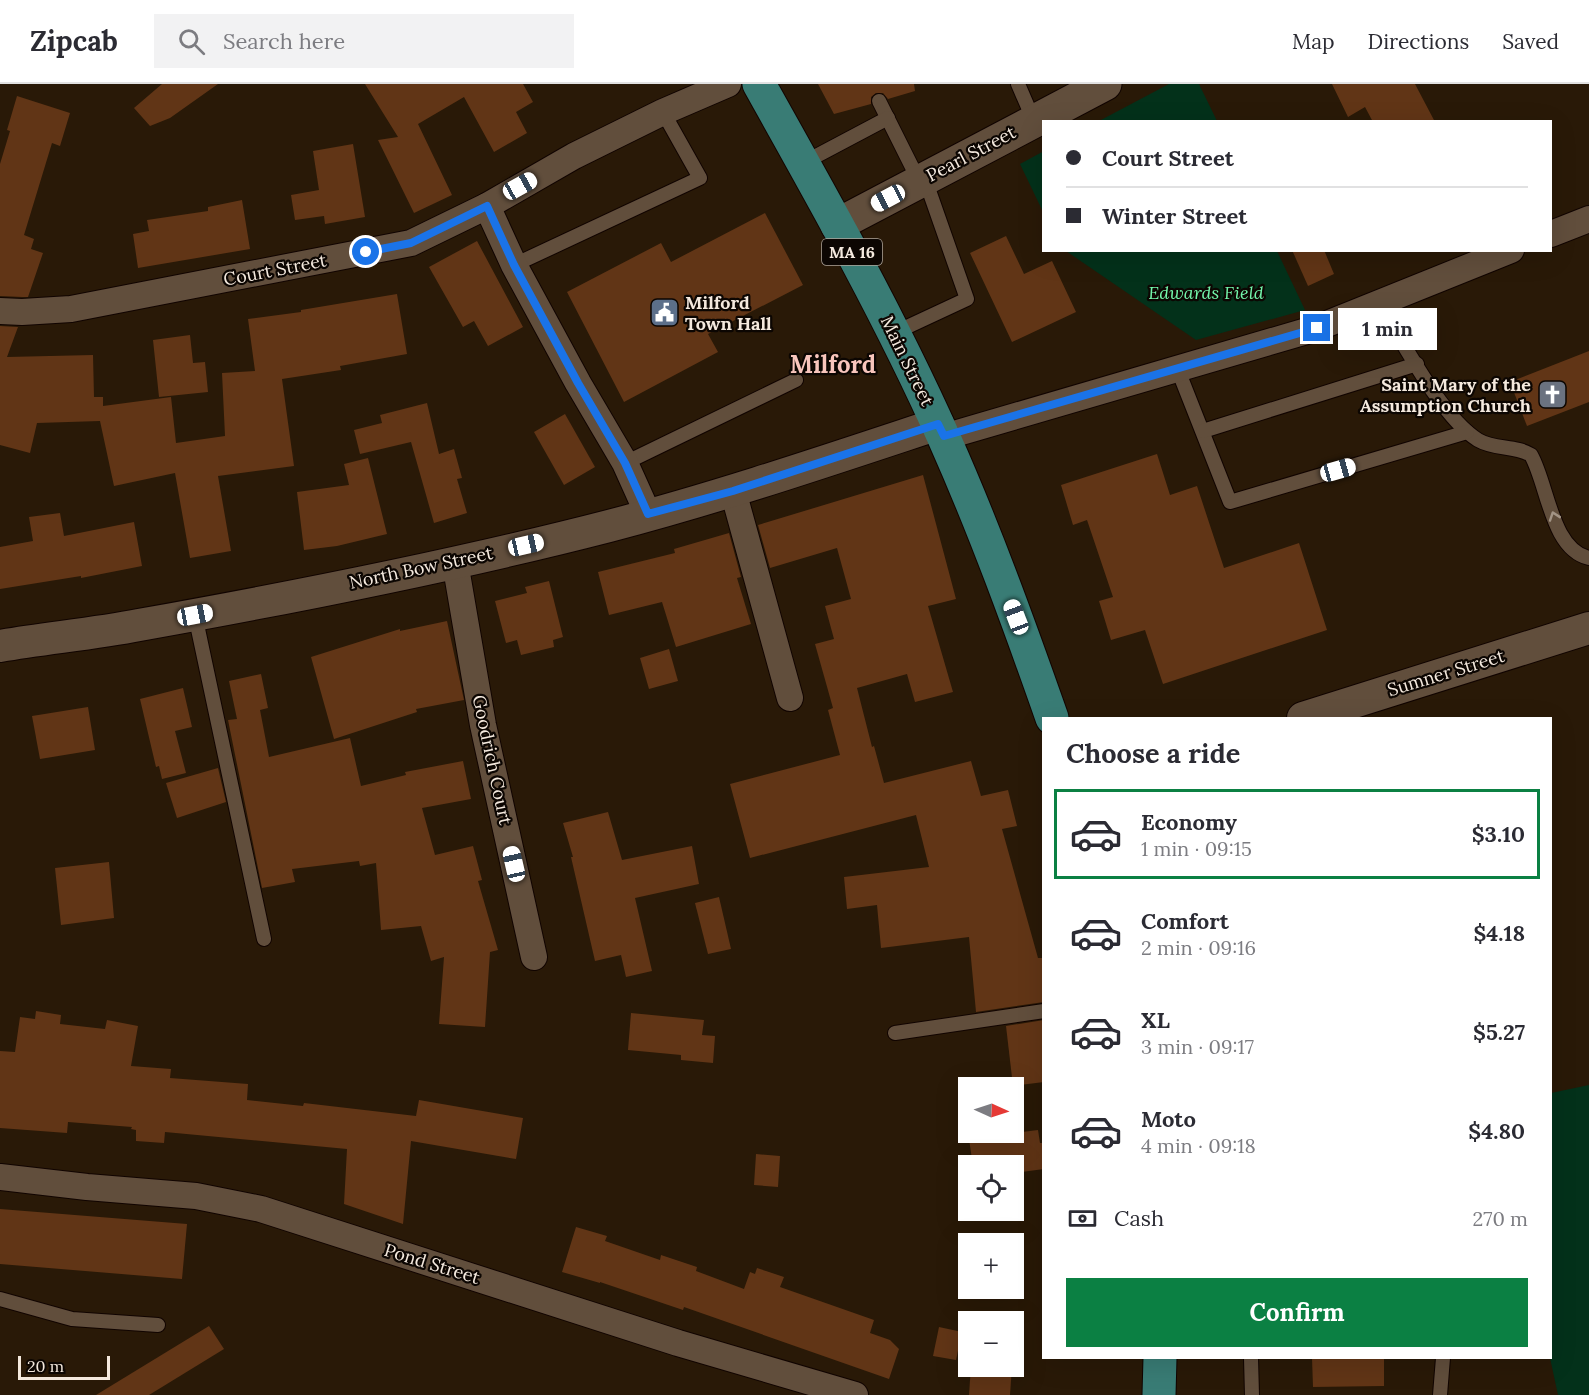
<!DOCTYPE html>
<meta charset="utf-8">
<style>
:root{--surface:#fff;--page:#f2f2f3;--text:#2b2b33;--muted:#7c7c81;--line:#e1e1e2;--accent:#0b8043}
body{margin:0;font-family:Lora,serif;background:var(--page);color:var(--text);height:100vh;display:flex;flex-direction:column;font-size:22px;white-space:nowrap}
*{box-sizing:border-box;margin:0}
p{font-size:20px;color:var(--muted)}
.icon{flex:none;width:33px;height:33px;fill:none;stroke:currentColor;stroke-width:2;stroke-linecap:round;stroke-linejoin:round}
.map{position:relative;flex:1;overflow:hidden}
.details{position:absolute;left:1042px;top:633px;width:510px;height:642px;display:flex;flex-direction:column;background:var(--surface);border-radius:0px;box-shadow:0 6px 24px #0002}
.details>*{flex:none}
.top-card{position:absolute;left:1042px;top:36px;width:510px;height:132px;border-radius:0px;box-shadow:0 6px 24px #0002;display:grid;align-content:center;height:132px;padding:0 24px;background:var(--surface)}
.needle{width:39px;rotate:93deg}
.controls{position:absolute;left:958px;top:993px;display:grid;gap:12px}
.controls a{display:grid;place-items:center;width:66px;height:66px;border-radius:0px;background:var(--surface);box-shadow:0 6px 24px #0002;font-size:30px}
.scale{position:absolute;left:18px;bottom:15px;width:92px;box-sizing:border-box;padding-left:6px;border:3px solid #f4e9de;border-top:0;font-size:16px;line-height:21px;white-space:nowrap;color:#f4e9de;-webkit-text-stroke:4px #0c0602;paint-order:stroke}
.end{position:absolute;width:27px;height:27px;margin:-14px;border:8px solid #1a73e8;background:#fff;box-shadow:0 0 0 3px #fff}
.from{border-radius:50%}
.bubble{position:absolute;height:42px;border-radius:0px;background:var(--surface);box-shadow:0 6px 24px #0002;font-size:20px;font-weight:700;line-height:42px;text-align:center}
.car{position:absolute;width:18px;height:36px;margin:-18px -9px;border-radius:8px;box-shadow:0 0 4px 2px #0007;background:linear-gradient(#fff 24%,#345 0 40%,#fff 0 76%,#345 0 86%,#fff 0)}
.top-card b{display:flex;align-items:center;gap:21px;height:57px;font-size:22px}
.top-card b+b{border-top:2px solid var(--line)}
.top-card i{width:15px;height:15px;background:var(--text)}
ul{padding:0;list-style:none}
li{display:flex;align-items:center;gap:18px;height:90px;margin:0 12px 9px;padding:0 12px;border:3px solid transparent;border-radius:0px}
li div{flex:1}
li b{display:block;font-size:22px}
li em{font-style:normal;font-weight:700}
li.on{border-color:var(--accent)}
li>.icon{width:54px;height:54px;stroke-width:1.5}
h2{padding:0 24px;font-size:27px;line-height:72px}
.pay{display:flex;align-items:center;gap:15px;height:66px;padding:0 24px;font-size:22px}
.pay p{margin-inline-start:auto}
.cta{display:flex;gap:12px;margin-top:auto;padding:12px 24px}
.cta a{flex:1;height:69px;border-radius:0px;background:var(--accent);color:#fff;font-size:24px;font-weight:700;line-height:69px;text-align:center}
header{display:flex;align-items:center;gap:36px;box-sizing:border-box;height:84px;padding:0 30px;background:var(--surface);border-bottom:2px solid var(--line)}
header strong{font-size:28px}
nav{display:flex;gap:33px;margin-inline-start:auto;font-size:21px}
.search{width:420px;height:54px;background:var(--page);display:flex;align-items:center;gap:15px;box-sizing:border-box;padding:0 21px;border-radius:0px;color:var(--muted);font-size:22px}
.map>svg:first-child{display:block}
.green{fill:#03311a}
.building{fill:#613516}
.lines{fill:none;stroke-linecap:round;stroke-linejoin:round}
.service-casing{stroke:#110400;stroke-width:16}
.minor-casing{stroke:#110400;stroke-width:28}
.tertiary-casing{stroke:#110400;stroke-width:34}
.secondary-casing{stroke:#110400;stroke-width:35}
.primary-casing{stroke:#110400;stroke-width:35}
.service{stroke:#614e3c;stroke-width:14}
.minor{stroke:#614e3c;stroke-width:26}
.tertiary{stroke:#614e3c;stroke-width:32}
.secondary{stroke:#614e3c;stroke-width:33}
.primary{stroke:#397c75;stroke-width:33}
.oneway{stroke:#a39485}
.route{stroke:#1a73e8;stroke-width:8}
.labels{text-anchor:middle;stroke-width:4.5;stroke-linejoin:round;paint-order:stroke}
.shield{fill:#0c0602;stroke:#aea59c;stroke-width:1.5}
.shield-label{font-size:16px;font-weight:bold;fill:#f4e9de}
.street-label{font-size:18px;fill:#f4e9de;stroke:#0c0602}
.park-label{font-size:18px;font-style:italic;fill:#73f6ab;stroke:#0c0602}
.poi-label{font-size:18px;font-weight:bold;fill:#f4e9de;stroke:#0c0602;text-anchor:start}
.district-label{font-size:24px;font-weight:bold;fill:#f8c5bc;stroke:#0c0602}
</style>
<header>
<strong>Zipcab</strong>
<div class="search"><svg class="icon" aria-label="search" viewBox="0 0 24 24"><circle cx="10" cy="10" r="6"/><path d="M15 15l6 6"/></svg>Search here</div>
<nav><a>Map</a><a>Directions</a><a>Saved</a></nav>
</header>
<div class="map">
<svg width="1589" height="1311" viewBox="0 0 1589 1311">
<rect width="100%" height="100%" fill="#291907"/>
<!-- green -->
<g class="green">
<polygon points="1169,0 1199,0 1217,37 1099,37"/>
<polygon points="1044,67 1044,130 1020,80"/>
<polygon points="1066,167 1277,167 1305,226 1196,256"/>
<polygon points="1589,1001 1589,1311 1558,1311 1550,1274 1551,1009"/>
</g>
<!-- building -->
<g class="building">
<polygon points="162,0 218,0 170,34 150,42 134,24"/>
<polygon points="365,0 523,0 533,18 516,28 527,49 494,68 464,13 418,40 452,111 414,129 378,56 398,53"/>
<polygon points="818,0 914,0 915,7 888,15 883,9 876,9 871,13 871,20 834,30"/>
<polygon points="1332,0 1415,0 1435,38 1373,38 1365,23 1348,33"/>
<polygon points="17,12 70,29 60,62 52,59 24,151 34,155 31,165 43,169 28,213 22,213 0,212 0,80 10,47 7,46"/>
<polygon points="353,60 365,133 325,140 324,132 295,136 291,111 319,106 313,67"/>
<polygon points="242,116 250,165 138,184 133,150 149,147 147,136 208,127 208,123"/>
<polygon points="765,129 803,201 708,250 718,268 624,318 567,208 661,159 671,178"/>
<polygon points="1006,152 1024,190 1052,177 1076,228 1012,258 970,169"/>
<polygon points="477,157 523,243 488,262 474,237 463,243 429,183"/>
<polygon points="1292,166 1324,166 1334,190 1308,202"/>
<polygon points="397,210 407,270 340,282 341,286 282,295 294,382 218,392 231,467 190,474 175,389 114,402 100,337 37,339 30,369 0,361 0,242 18,243 7,273 93,271 94,313 103,313 103,322 171,313 176,359 225,352 222,289 255,287 248,235 301,228 301,226"/>
<polygon points="190,251 193,279 205,278 208,308 159,313 153,256"/>
<polygon points="1589,267 1589,318 1527,342 1510,298"/>
<polygon points="427,319 439,370 454,365 462,394 457,395 467,429 434,439 411,358 360,370 354,346 382,339 380,331"/>
<polygon points="565,330 595,383 564,401 534,348"/>
<polygon points="1157,370 1170,411 1197,402 1224,484 1299,459 1327,546 1163,600 1145,546 1111,556 1099,517 1113,513 1087,436 1073,441 1061,401"/>
<polygon points="368,374 387,450 337,462 304,466 297,408 349,401 344,380"/>
<polygon points="923,391 956,515 928,522 953,608 915,618 907,590 857,604 872,663 874,662 884,699 971,677 981,712 1008,706 1017,742 1002,745 1038,874 1044,874 1044,918 976,928 969,853 881,864 877,821 847,825 844,793 929,783 916,731 750,774 730,700 840,671 828,626 833,624 815,560 834,555 825,522 851,515 837,464 770,484 758,441"/>
<polygon points="60,429 64,452 134,438 142,482 81,494 81,492 0,505 0,463 33,457 29,433"/>
<polygon points="729,449 741,493 737,494 751,540 676,563 662,518 609,531 598,488 675,469 674,465"/>
<polygon points="549,497 563,553 553,556 554,563 521,571 517,556 506,559 495,517 527,509 525,503"/>
<polygon points="447,537 464,616 416,625 417,628 334,655 311,573 400,545 400,547"/>
<polygon points="669,565 678,597 649,605 640,574"/>
<polygon points="261,590 268,624 260,626 269,673 350,654 361,702 406,691 405,688 463,677 471,715 422,724 435,771 473,762 482,796 478,797 498,866 490,868 485,943 439,940 444,873 431,877 421,842 381,846 376,779 360,782 359,777 292,785 295,798 262,804 228,636 237,635 229,597"/>
<polygon points="183,604 192,643 175,647 186,689 162,695 159,682 156,683 140,615"/>
<polygon points="88,623 95,666 40,675 32,632"/>
<polygon points="218,684 226,718 177,734 166,699"/>
<polygon points="608,728 622,776 692,762 699,800 635,814 652,887 626,893 621,871 595,877 571,773 573,773 563,739"/>
<polygon points="109,778 114,834 61,841 55,784"/>
<polygon points="719,813 731,865 708,870 695,819"/>
<polygon points="36,927 61,931 60,940 105,945 107,936 138,942 131,982 171,985 170,994 248,1000 247,1016 303,1022 304,1019 416,1032 419,1016 523,1034 516,1075 411,1057 403,1140 344,1120 347,1065 165,1048 164,1059 136,1057 136,1046 131,1045 132,1043 68,1038 67,1049 0,1044 0,967 15,968 20,933 35,935"/>
<polygon points="631,929 704,936 702,951 715,952 713,979 681,976 681,971 628,966"/>
<polygon points="1044,936 1044,998 1013,1002 1006,942"/>
<polygon points="1038,1046 1040,1059 1044,1059 1044,1085 1014,1089 1014,1082 973,1082 969,1055"/>
<polygon points="756,1070 780,1072 778,1103 754,1101"/>
<polygon points="0,1125 187,1140 182,1195 0,1180"/>
<polygon points="576,1143 607,1152 605,1157 660,1176 661,1171 697,1183 696,1187 744,1205 750,1188 755,1190 757,1184 784,1193 780,1203 874,1236 870,1249 890,1256 899,1265 889,1295 684,1223 683,1226 600,1198 600,1199 562,1188"/>
<polygon points="209,1242 224,1265 149,1311 96,1311"/>
<polygon points="939,1243 962,1248 956,1276 933,1272"/>
<polygon points="1312,1274 1384,1274 1384,1302 1313,1303"/>
<polygon points="971,1282 1012,1282 1010,1311 969,1311"/>
</g>
<g class="lines">
<defs>
<g id="service">
<polyline points="1018,0 1034,37"/>
<polyline points="879,17 919,97"/>
<polyline points="803,79 888,34"/>
<polyline points="514,181 700,94 663,28"/>
<path d="M 1380,221 C 1403,258 1442,334 1478,356 C 1495,366 1515,361 1531,371 C 1548,401 1551,465 1589,474"/>
<polyline points="894,249 967,215 925,95"/>
<polyline points="1178,286 1230,418 1467,348"/>
<polyline points="1203,347 1417,280"/>
<polyline points="625,379 796,296"/>
<polyline points="195,531 264,855"/>
<polyline points="895,949 1044,927"/>
<polyline points="0,1215 72,1235 158,1241"/>
<polyline points="1251,1274 1252,1311"/>
<polyline points="1440,1311 1443,1274"/>
</g>
<g id="minor">
<polyline points="487,122 514,181 578,299 625,379 648,430"/>
<polyline points="1551,150 1589,135"/>
<polyline points="0,227 22,228 71,225 411,159 487,122 574,72 663,28 728,0"/>
<polyline points="944,353 1317,244 1511,166"/>
<polyline points="733,407 790,614"/>
<polyline points="455,478 483,641 534,873"/>
<polyline points="0,1093 87,1103 196,1112 261,1125 678,1259 855,1311"/>
</g>
<g id="tertiary">
<path d="M 0,562 C 46,554 93,550 139,541 C 296,513 454,482 609,442 C 720,413 829,376 938,340"/>
<polyline points="1303,634 1589,544"/>
</g>
<polyline id="secondary" points="837,141 1105,0"/>
<g id="primary">
<path d="M 759,0 C 824,116 890,233 944,354 C 985,446 1019,540 1052,634"/>
<polyline points="1159,1311 1160,1274"/>
</g>
</defs>
<!-- service casing -->
<use href="#service" class="service-casing"/>
<!-- minor casing -->
<use href="#minor" class="minor-casing"/>
<!-- tertiary casing -->
<use href="#tertiary" class="tertiary-casing"/>
<!-- secondary casing -->
<use href="#secondary" class="secondary-casing"/>
<!-- primary casing -->
<use href="#primary" class="primary-casing"/>
<!-- service -->
<use href="#service" class="service"/>
<!-- minor -->
<use href="#minor" class="minor"/>
<!-- tertiary -->
<use href="#tertiary" class="tertiary"/>
<!-- secondary -->
<use href="#secondary" class="secondary"/>
<!-- primary -->
<use href="#primary" class="primary"/>
</g>
<!-- one-way arrows -->
<defs><path id="oneway-chevron" d="M-2-3.5L2.5 0L-2 3.5" fill="none" stroke-width="1.6" stroke-linecap="round" stroke-linejoin="round" transform="scale(1.5)"/></defs>
<use class="oneway" href="#oneway-chevron" transform="translate(1554 432) rotate(-109)"/>
<g class="lines">
<!-- route -->
<polyline class="route" points="366,168 411,159 487,122 514,181 578,299 625,379 648,430 733,407 938,340 944,352 1317,244"/>
</g>
<!-- icons -->
<defs>
<symbol id="civic-square" viewBox="-11 -11 22 22"><rect x="-9" y="-9" width="18" height="18" rx="4" fill="#5c6f8a" stroke="#0c0602"/><path d="M-.6-6.5H3V-4.5H.6V-3L4-1V1h2V6H-6V1h2V-1L-.6-3ZM-1.2 2.5V6h2.4V2.5Z" fill="#fff"/></symbol>
<symbol id="church-square" viewBox="-11 -11 22 22"><rect x="-9" y="-9" width="18" height="18" rx="4" fill="#6b7280" stroke="#0c0602"/><path d="M-1.2-6h2.4v3.5h3.3v2.4h-3.3V6h-2.4V-.1h-3.3v-2.4h3.3Z" fill="#fff"/></symbol>
</defs>
<g fill-rule="evenodd">
<use href="#civic-square" x="648" y="212" width="33" height="33"/>
<use href="#church-square" x="1536" y="294" width="33" height="33"/>
</g>
<g class="labels">
<!-- shield labels -->
<rect class="shield" x="822" y="155" width="60" height="26" rx="4.5"/>
<g class="shield-label">
<text x="852" y="174">MA 16</text>
</g>
<!-- street labels -->
<g class="street-label">
<text transform="translate(971 70) rotate(-28)" y="6">Pearl Street</text>
<text transform="translate(275 186) rotate(-11)" y="6">Court Street</text>
<text transform="translate(907 277) rotate(64)" y="6">Main Street</text>
<text transform="translate(421 484) rotate(-12)" y="6">North Bow Street</text>
<text transform="translate(1446 589) rotate(-17)" y="6">Sumner Street</text>
<text transform="translate(492 676) rotate(78)" y="6">Goodrich Court</text>
<text transform="translate(432 1180) rotate(17)" y="6">Pond Street</text>
</g>
<!-- park labels -->
<g class="park-label">
<text x="1206" y="215">Edwards Field</text>
</g>
<!-- poi labels -->
<g class="poi-label">
<text x="685" y="225">Milford<tspan x="685" dy="21">Town Hall</tspan></text>
<text x="1531" y="307" text-anchor="end">Saint Mary of the<tspan x="1531" dy="21">Assumption Church</tspan></text>
</g>
<!-- district labels -->
<g class="district-label">
<text x="833" y="289">Milford</text>
</g>
</g>
</svg>
<div class="controls">
<a><svg class="needle" viewBox="-14 -14 28 28"><path d="M0-13l5 13h-10z" fill="#e53935"/><path d="M0 13l5-13h-10z" fill="#7c7c81"/></svg></a>
<a><svg class="icon" aria-label="locate" viewBox="0 0 24 24"><circle cx="12" cy="12" r="6"/><path d="M12 2v4M12 18v4M2 12h4M18 12h4"/></svg></a>
<a>+</a>
<a>−</a>
</div>
<div class="scale">20 m</div>
<i class="end from" style="left:366px;top:168px"></i>
<i class="end" style="left:1317px;top:244px"></i>
<div class="bubble" style="left:1338px;top:224px;width:99px">1 min</div>
<i class="car" style="left:520px;top:102px;rotate:61deg"></i>
<i class="car" style="left:888px;top:114px;rotate:242deg"></i>
<i class="car" style="left:1338px;top:386px;rotate:74deg"></i>
<i class="car" style="left:526px;top:461px;rotate:77deg"></i>
<i class="car" style="left:195px;top:531px;rotate:79deg"></i>
<i class="car" style="left:1016px;top:533px;rotate:339deg"></i>
<i class="car" style="left:514px;top:780px;rotate:347deg"></i>
<div class="top-card">
<b><i class="from"></i>Court Street</b>
<b><i></i>Winter Street</b>
</div>
<section class="details">
<h2>Choose a ride</h2>
<ul>
<li class="on"><svg class="icon" aria-label="car" viewBox="0 0 24 24"><path d="M5 17H2v-5l4-1 3-4h7l3 4 3 1v5h-3M9 17h6M6 11h13"/><circle cx="7" cy="17" r="2"/><circle cx="17" cy="17" r="2"/></svg><div><b>Economy</b><p>1 min · 09:15</p></div><em>$3.10</em></li>
<li><svg class="icon" aria-label="car" viewBox="0 0 24 24"><path d="M5 17H2v-5l4-1 3-4h7l3 4 3 1v5h-3M9 17h6M6 11h13"/><circle cx="7" cy="17" r="2"/><circle cx="17" cy="17" r="2"/></svg><div><b>Comfort</b><p>2 min · 09:16</p></div><em>$4.18</em></li>
<li><svg class="icon" aria-label="car" viewBox="0 0 24 24"><path d="M5 17H2v-5l4-1 3-4h7l3 4 3 1v5h-3M9 17h6M6 11h13"/><circle cx="7" cy="17" r="2"/><circle cx="17" cy="17" r="2"/></svg><div><b>XL</b><p>3 min · 09:17</p></div><em>$5.27</em></li>
<li><svg class="icon" aria-label="car" viewBox="0 0 24 24"><path d="M5 17H2v-5l4-1 3-4h7l3 4 3 1v5h-3M9 17h6M6 11h13"/><circle cx="7" cy="17" r="2"/><circle cx="17" cy="17" r="2"/></svg><div><b>Moto</b><p>4 min · 09:18</p></div><em>$4.80</em></li>
</ul>
<div class="pay"><svg class="icon" aria-label="cash" viewBox="0 0 24 24"><path d="M3 7h18v10H3z"/><circle cx="12" cy="12" r="2"/></svg>Cash<p>270 m</p></div>
<div class="cta"><a>Confirm</a></div>
</section>
</div>
